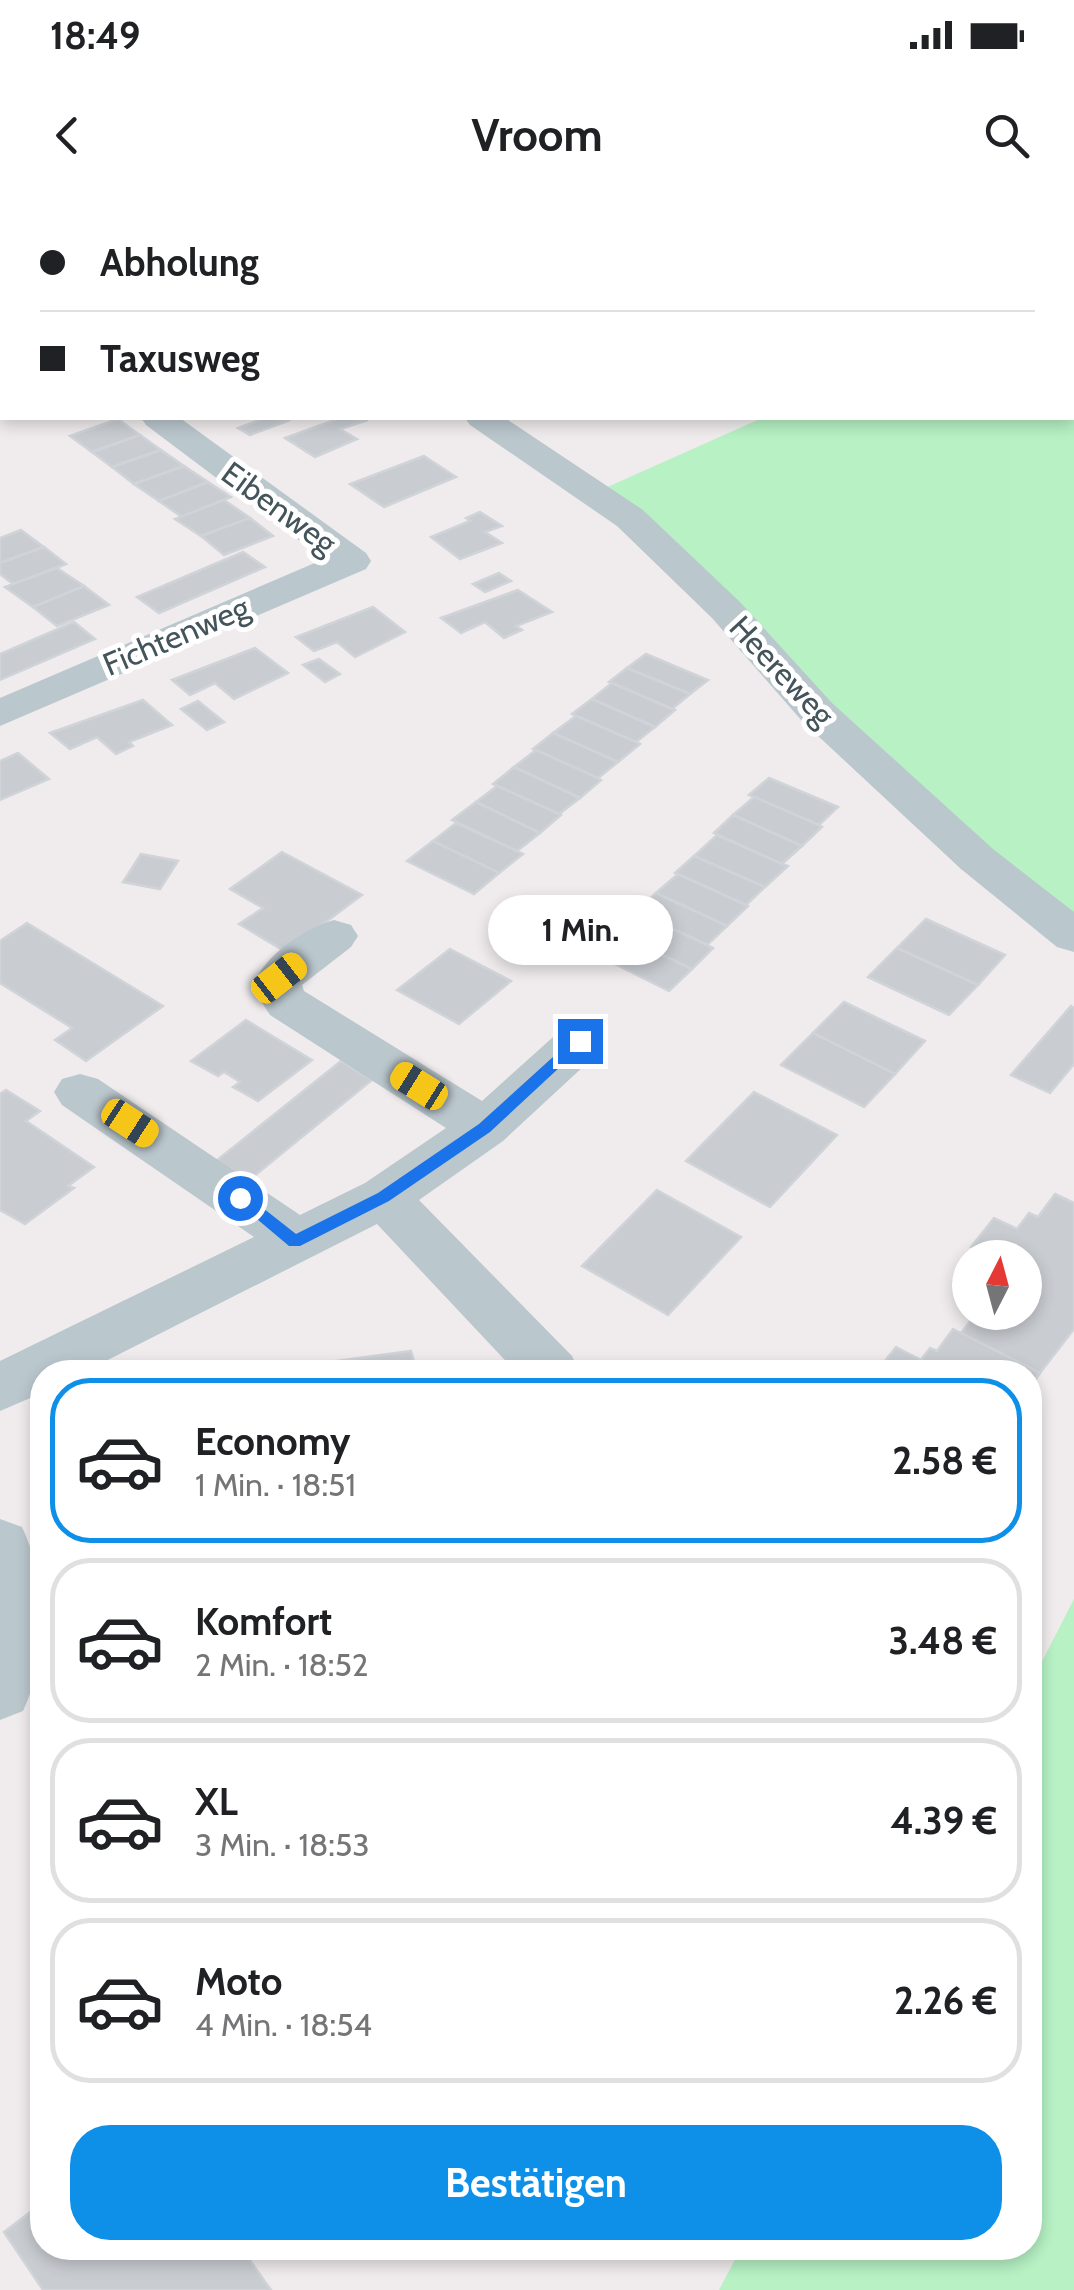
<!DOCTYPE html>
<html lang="de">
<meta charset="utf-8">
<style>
:root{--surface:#fff;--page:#f2f2f2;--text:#202124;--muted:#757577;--line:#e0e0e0;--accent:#0e90e8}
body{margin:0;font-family:Cabin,sans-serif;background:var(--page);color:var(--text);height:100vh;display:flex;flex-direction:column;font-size:38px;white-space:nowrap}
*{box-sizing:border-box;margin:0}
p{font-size:32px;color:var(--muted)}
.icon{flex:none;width:55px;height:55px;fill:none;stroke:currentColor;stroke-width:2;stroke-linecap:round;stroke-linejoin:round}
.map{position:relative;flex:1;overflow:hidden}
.details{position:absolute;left:30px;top:1160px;width:1012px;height:900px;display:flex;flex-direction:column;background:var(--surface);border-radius:40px;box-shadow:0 5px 15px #0003}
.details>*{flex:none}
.hud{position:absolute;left:0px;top:0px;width:1075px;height:220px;box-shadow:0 5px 15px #0003;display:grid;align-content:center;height:220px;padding:0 40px;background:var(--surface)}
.needle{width:65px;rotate:6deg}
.buttons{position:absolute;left:952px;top:1040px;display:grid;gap:20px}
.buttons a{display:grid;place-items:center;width:90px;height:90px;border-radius:50%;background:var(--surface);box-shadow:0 5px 15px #0003;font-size:50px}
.end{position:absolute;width:45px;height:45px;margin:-22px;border:12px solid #1a73e8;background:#fff;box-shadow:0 0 0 5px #fff}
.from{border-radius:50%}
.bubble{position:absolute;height:70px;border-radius:35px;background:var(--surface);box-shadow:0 5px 15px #0003;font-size:32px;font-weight:700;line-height:70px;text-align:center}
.car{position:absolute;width:30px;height:60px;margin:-30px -15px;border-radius:12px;box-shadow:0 0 8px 2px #0007;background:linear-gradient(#f5c518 24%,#345 0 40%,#f5c518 0 76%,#345 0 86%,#f5c518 0)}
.hud b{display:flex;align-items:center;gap:35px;height:95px;font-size:38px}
.hud b+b{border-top:2px solid var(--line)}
.hud i{width:25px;height:25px;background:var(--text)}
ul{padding:18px 0 0;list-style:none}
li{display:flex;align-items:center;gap:30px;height:165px;margin:0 20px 15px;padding:0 20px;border:5px solid var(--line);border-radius:40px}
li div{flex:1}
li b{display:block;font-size:38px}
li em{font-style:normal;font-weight:700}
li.on{border-color:var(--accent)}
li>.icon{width:90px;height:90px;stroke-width:1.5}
.cta{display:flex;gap:20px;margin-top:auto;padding:20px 40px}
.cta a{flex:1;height:115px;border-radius:40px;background:var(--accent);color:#fff;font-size:40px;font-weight:700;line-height:115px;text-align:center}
.status{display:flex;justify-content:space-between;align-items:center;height:70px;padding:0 50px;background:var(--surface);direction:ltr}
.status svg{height:28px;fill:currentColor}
header{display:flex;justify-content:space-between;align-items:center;height:130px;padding:0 40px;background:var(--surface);font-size:45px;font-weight:700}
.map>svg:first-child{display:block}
.green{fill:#b7f1c4}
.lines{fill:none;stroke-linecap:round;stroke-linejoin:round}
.stream{stroke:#81ecf1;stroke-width:18}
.building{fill:#c9cdd2;stroke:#d0d4d9;stroke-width:2.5}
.minor{fill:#bac7cd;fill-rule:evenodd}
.route{fill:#1a73e8}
.labels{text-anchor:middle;stroke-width:10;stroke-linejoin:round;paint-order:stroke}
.far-street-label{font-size:32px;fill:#44545b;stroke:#fff}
</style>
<div class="status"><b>18:49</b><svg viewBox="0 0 49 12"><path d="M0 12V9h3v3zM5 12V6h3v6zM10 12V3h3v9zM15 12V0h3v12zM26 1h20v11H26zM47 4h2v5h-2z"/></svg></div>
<header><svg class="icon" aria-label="back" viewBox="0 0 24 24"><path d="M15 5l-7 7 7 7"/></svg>Vroom<svg class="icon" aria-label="search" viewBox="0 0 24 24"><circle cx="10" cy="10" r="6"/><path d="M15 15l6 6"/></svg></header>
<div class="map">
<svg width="1074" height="2090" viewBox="0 0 1074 2090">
<rect width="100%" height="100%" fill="#f0eced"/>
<!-- green -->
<g class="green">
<polygon points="1074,81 1074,736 594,293 762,218 1072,218"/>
<polygon points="1074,1399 1074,2090 719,2090 741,2048 1030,2048 1030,1485"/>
</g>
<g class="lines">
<!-- stream -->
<polyline class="stream" points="503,2 510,0"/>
</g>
<!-- building -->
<g class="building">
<polygon points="265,218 290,220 250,235 238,228"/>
<polygon points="340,218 368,220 340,229 357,239 315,257 285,238"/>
<polygon points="118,219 140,235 92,252 70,236"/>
<polygon points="140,235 161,250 112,267 92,252"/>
<polygon points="161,250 184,266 134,284 112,267"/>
<polygon points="424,256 456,277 384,307 350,284"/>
<polygon points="184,266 208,282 159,301 134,284"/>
<polygon points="208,282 231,297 182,317 159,301"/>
<polygon points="224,300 250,318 201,336 175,319"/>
<polygon points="480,312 502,326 485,332 502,343 460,359 431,337 470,321 466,318"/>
<polygon points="250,318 273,336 224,355 201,336"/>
<polygon points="21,330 44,347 0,363 0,338"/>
<polygon points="44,347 66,364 13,384 0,374 0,363"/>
<polygon points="243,352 265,367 159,413 137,397"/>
<polygon points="57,368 84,386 33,407 5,387"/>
<polygon points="499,373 511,381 485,392 473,384"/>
<polygon points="84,386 109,405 57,426 33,407"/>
<polygon points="518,390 552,412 516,426 522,430 504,438 485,422 461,433 441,418"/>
<polygon points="373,407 405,432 355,457 337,442 314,451 296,437"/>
<polygon points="74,422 95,439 0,480 0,454"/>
<polygon points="255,448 288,473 234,499 215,483 190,495 172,480"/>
<polygon points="646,454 708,480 690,494 627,468"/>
<polygon points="319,459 340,474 325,482 303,465"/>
<polygon points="627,468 690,494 672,509 609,482"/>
<polygon points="612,483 672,509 675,510 655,527 592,499"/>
<polygon points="592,499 655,527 636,542 572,514"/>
<polygon points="143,500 172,525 129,542 133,546 116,554 97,537 70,549 50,533"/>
<polygon points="198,501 224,522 207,530 181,509"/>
<polygon points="576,516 636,542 640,544 618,562 553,533"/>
<polygon points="553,533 618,562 598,578 533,549"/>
<polygon points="536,550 598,578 601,580 580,598 514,567"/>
<polygon points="18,553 49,579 0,600 0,561"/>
<polygon points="514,567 580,598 559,614 493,584"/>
<polygon points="769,578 838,607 819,625 749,595"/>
<polygon points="497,586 559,614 561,615 540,633 476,602"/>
<polygon points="754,597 819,625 822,627 802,646 733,615"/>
<polygon points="476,602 540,633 517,651 452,620"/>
<polygon points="733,615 802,646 782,664 714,633"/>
<polygon points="456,623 517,651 523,654 499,673 433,641"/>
<polygon points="717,635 782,664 788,666 765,687 694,656"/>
<polygon points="433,641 499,673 474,694 407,661"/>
<polygon points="282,652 362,695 286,752 239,724 263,708 230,689"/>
<polygon points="141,654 178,661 160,689 123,682"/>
<polygon points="694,656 765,687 746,705 675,673"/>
<polygon points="678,674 746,705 748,706 727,726 656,693"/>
<polygon points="656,693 727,726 707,745 636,712"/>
<polygon points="640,713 707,745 713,748 692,769 618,734"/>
<polygon points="926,719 1005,755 978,785 897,748"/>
<polygon points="27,723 145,795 163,806 86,861 55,840 72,828 0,783 0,741"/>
<polygon points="618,734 692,769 669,791 595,754"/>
<polygon points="897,748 978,785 949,815 868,777"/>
<polygon points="450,749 511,781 459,824 397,790"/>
<polygon points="844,802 925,841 895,874 813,833"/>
<polygon points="1071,806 1074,808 1074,864 1050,893 1011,875"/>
<polygon points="246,820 312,860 258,901 233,887 240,882 224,872 218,876 191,861"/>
<polygon points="813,833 895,874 864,907 781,865"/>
<polygon points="341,861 372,880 243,985 211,965"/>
<polygon points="6,890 40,911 26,921 94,967 68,986 74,988 25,1024 0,1010 0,894"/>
<polygon points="754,892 837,935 770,1007 686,961"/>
<polygon points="657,990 741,1037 668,1115 582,1066"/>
<polygon points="1055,994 1074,1003 1074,1129 1040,1173 961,1133 977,1112 1025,1112 1025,1058 994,1058 971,1047 994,1018 1017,1029 1029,1013 1038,1017"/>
<polygon points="953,1129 961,1133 1040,1173 1030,1188 1030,1172 876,1172 896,1147 921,1160 930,1148 937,1151"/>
<polygon points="411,1151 417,1172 308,1172 307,1165"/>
<polygon points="42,2003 42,2048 241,2048 271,2090 43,2090 4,2032"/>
</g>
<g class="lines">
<!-- minor -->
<g class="minor">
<polygon points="0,0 15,0 17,2 2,2 2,12"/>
<polygon points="141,218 180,218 366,353 371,361 366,369 0,526 0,498 324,359 146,225"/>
<polygon points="465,218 505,218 643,310 740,402 832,503 993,649 1074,712 1074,752 1057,747 961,669 802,521 712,418 617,326 470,225"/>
<path d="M 334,720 L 351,725 L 358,736 L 351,747 L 302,785 L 304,791 L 482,901 L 562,829 L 580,824 L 598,829 L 605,841 L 598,853 L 503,941 L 419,1000 L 572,1156 L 580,1172 L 516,1172 L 377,1024 L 84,1172 L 42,1172 L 42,1193 L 0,1211 L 0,1161 L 254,1037 L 62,905 L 54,892 L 62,879 L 80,874 L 98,879 L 300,1015 L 365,983 L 446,928 L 270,815 L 253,789 C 259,758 305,728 334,720 Z"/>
<path d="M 0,1319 L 22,1327 C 49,1384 49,1454 23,1511 L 0,1520 Z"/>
</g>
</g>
<!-- route -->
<polygon class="route" points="575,837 588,841 490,932 389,1001 300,1046 289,1046 232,998 240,992 245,994 296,1034 378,993 479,924"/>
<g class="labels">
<!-- far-street labels -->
<g class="far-street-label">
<text transform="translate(279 308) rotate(36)" y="11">Eibenweg</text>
<text transform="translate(176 436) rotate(-23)" y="11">Fichtenweg</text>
<text transform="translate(782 471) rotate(47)" y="11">Heereweg</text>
</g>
</g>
</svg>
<div class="buttons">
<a><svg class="needle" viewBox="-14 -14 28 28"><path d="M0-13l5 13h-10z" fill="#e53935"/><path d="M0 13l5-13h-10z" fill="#757577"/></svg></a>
</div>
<i class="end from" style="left:240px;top:998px"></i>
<i class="end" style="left:580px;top:841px"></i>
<div class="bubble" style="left:488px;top:695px;width:185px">1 Min.</div>
<i class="car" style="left:279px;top:778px;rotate:52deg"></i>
<i class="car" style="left:419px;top:886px;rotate:302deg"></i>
<i class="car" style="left:130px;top:923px;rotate:123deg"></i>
<div class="hud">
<b><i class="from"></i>Abholung</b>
<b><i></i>Taxusweg</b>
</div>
<section class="details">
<ul>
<li class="on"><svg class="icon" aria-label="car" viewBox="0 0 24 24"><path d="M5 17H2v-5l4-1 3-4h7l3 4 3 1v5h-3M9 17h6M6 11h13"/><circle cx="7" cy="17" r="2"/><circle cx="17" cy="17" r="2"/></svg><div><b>Economy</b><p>1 Min. · 18:51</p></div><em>2.58 €</em></li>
<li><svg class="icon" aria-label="car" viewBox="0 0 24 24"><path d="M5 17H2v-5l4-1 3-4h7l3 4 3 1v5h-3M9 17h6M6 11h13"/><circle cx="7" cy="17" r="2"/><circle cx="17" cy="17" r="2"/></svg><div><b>Komfort</b><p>2 Min. · 18:52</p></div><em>3.48 €</em></li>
<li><svg class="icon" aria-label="car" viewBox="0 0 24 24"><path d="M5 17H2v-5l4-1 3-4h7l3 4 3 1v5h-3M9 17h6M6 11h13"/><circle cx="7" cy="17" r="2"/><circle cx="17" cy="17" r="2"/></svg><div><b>XL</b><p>3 Min. · 18:53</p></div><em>4.39 €</em></li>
<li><svg class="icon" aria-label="car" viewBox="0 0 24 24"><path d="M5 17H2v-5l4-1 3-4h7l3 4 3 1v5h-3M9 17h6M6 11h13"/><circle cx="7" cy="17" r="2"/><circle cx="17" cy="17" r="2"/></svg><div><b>Moto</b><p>4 Min. · 18:54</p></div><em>2.26 €</em></li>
</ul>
<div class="cta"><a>Bestätigen</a></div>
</section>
</div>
